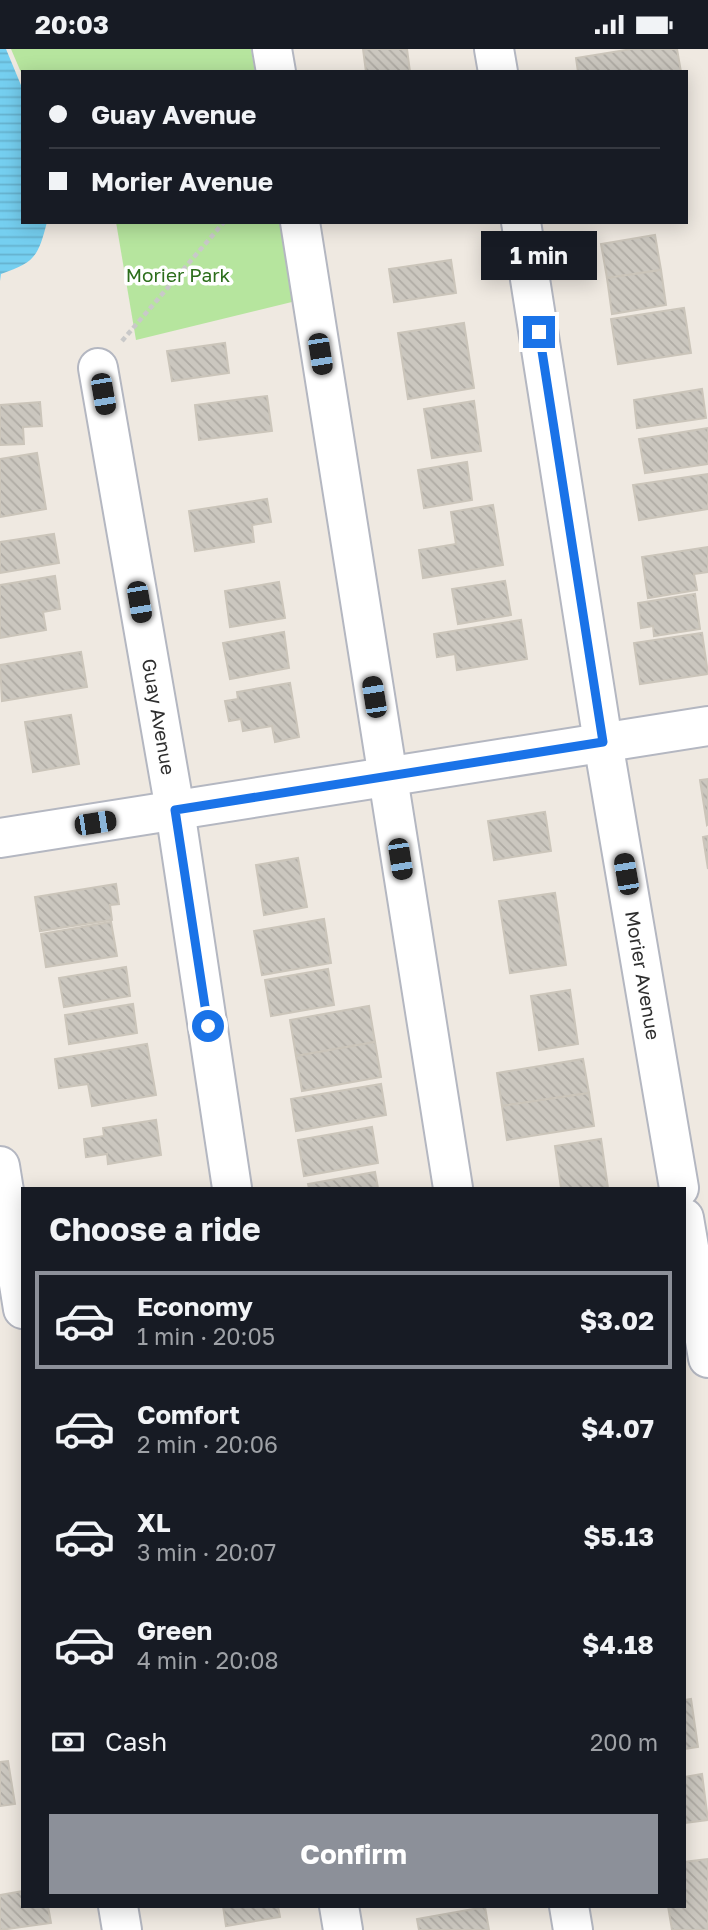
<!DOCTYPE html>
<meta charset="utf-8">
<style>
:root{--surface:#171b24;--page:#20242c;--text:#f1f3f6;--muted:#9ea1a6;--line:#363941;--accent:#8c9099}
body{margin:0;font-family:"Golos Text",sans-serif;background:var(--page);color:var(--text);height:100vh;display:flex;flex-direction:column;font-size:26px;white-space:nowrap}
*{box-sizing:border-box;margin:0}
p{font-size:23px;color:var(--muted)}
.icon{flex:none;width:38px;height:38px;fill:none;stroke:currentColor;stroke-width:2;stroke-linecap:round;stroke-linejoin:round}
.map{position:relative;flex:1;overflow:hidden}
.drawer{position:absolute;left:21px;top:1138px;width:665px;height:721px;display:flex;flex-direction:column;background:var(--surface);border-radius:0px;box-shadow:0 4px 18px #0003}
.drawer>*{flex:none}
.hud{position:absolute;left:21px;top:21px;width:667px;height:154px;border-radius:0px;box-shadow:0 4px 18px #0003;display:grid;align-content:center;height:154px;padding:0 28px;background:var(--surface)}
.end{position:absolute;width:32px;height:32px;margin:-16px;border:9px solid #1a73e8;background:#fff;box-shadow:0 0 0 4px #fff}
.from{border-radius:50%}
.bubble{position:absolute;height:49px;border-radius:0px;background:var(--surface);box-shadow:0 4px 18px #0003;font-size:23px;font-weight:700;line-height:49px;text-align:center}
.car{position:absolute;width:21px;height:42px;margin:-21px -10px;border-radius:9px;box-shadow:0 0 5px 2px #0007;background:linear-gradient(#222 24%,#8ab4d8 0 40%,#222 0 76%,#8ab4d8 0 86%,#222 0)}
.hud b{display:flex;align-items:center;gap:24px;height:66px;font-size:26px}
.hud b+b{border-top:2px solid var(--line)}
.hud i{width:18px;height:18px;background:var(--text)}
ul{padding:0;list-style:none}
li{display:flex;align-items:center;gap:21px;height:98px;margin:0 14px 10px;padding:0 14px;border:4px solid transparent;border-radius:0px}
li div{flex:1}
li b{display:block;font-size:26px}
li em{font-style:normal;font-weight:700}
li.active{border-color:var(--accent)}
li>.icon{width:63px;height:63px;stroke-width:1.5}
h2{padding:0 28px;font-size:32px;line-height:84px}
.pay{display:flex;align-items:center;gap:18px;height:77px;padding:0 28px;font-size:26px}
.pay p{margin-inline-start:auto}
.button{display:flex;gap:14px;margin-top:auto;padding:14px 28px}
.button a{flex:1;height:80px;border-radius:0px;background:var(--accent);color:#fff;font-size:28px;font-weight:700;line-height:80px;text-align:center}
.status{display:flex;justify-content:space-between;align-items:center;height:49px;padding:0 35px;background:var(--surface);direction:ltr}
.status svg{height:19px;fill:currentColor}
.map>svg:first-child{display:block}
.park{fill:#b6e59e}
.water{fill:url(#water-rules)}
.building{fill:url(#building-back-hatch);stroke:#cbc5ba;stroke-width:2}
.lines{fill:none;stroke-linecap:round;stroke-linejoin:round}
.minor-casing{stroke:#b4b7c1;stroke-width:42}
.path{stroke:#c9c9c9;stroke-width:4.5;stroke-dasharray:5 3.5;stroke-linecap:butt}
.minor{stroke:#fff;stroke-width:38}
.route{stroke:#1a73e8;stroke-width:9}
.labels{text-anchor:middle;stroke-width:7;stroke-linejoin:round;paint-order:stroke}
.park-label{font-size:19px;fill:#2c6e1b;stroke:#fff}
.street-label{font-size:19px;fill:#2e2e2e;stroke:#fff}
</style>
<div class="status"><b>20:03</b><svg viewBox="0 0 49 12"><path d="M0 12V9h3v3zM5 12V6h3v6zM10 12V3h3v9zM15 12V0h3v12zM26 1h20v11H26zM47 4h2v5h-2z"/></svg></div>
<div class="map">
<svg width="708" height="1881" viewBox="0 0 708 1881">
<defs>
<pattern id="water-rules" width="6" height="5" patternUnits="userSpaceOnUse" patternTransform="scale(1.75)"><rect width="6" height="5" fill="#75cff0"/><path d="M0 2.5h6" fill="none" stroke="#66b2ce"/></pattern>
<pattern id="building-back-hatch" width="6" height="6" patternUnits="userSpaceOnUse" patternTransform="scale(1.75)"><rect width="6" height="6" fill="#cbc7bf"/><path d="M-1 5l2 2M0 0l6 6M5-1l2 2" fill="none" stroke="#afaba4"/></pattern>
</defs>
<rect width="100%" height="100%" fill="#efe9e1"/>
<!-- park -->
<g class="park">
<polygon points="11,0 251,0 255,23 23,23 23,28"/>
<polygon points="116,173 282,173 296,252 136,291"/>
</g>
<!-- water -->
<path class="water" d="M 0,0 L 6,0 L 23,41 L 23,173 L 47,173 C 38,208 35,213 1,225 L 0,232 Z"/>
<!-- building -->
<g class="building">
<polygon points="363,0 407,0 410,23 366,23"/>
<polygon points="632,0 677,0 681,23 578,23 576,9"/>
<polygon points="655,186 661,221 607,229 601,195"/>
<polygon points="451,211 456,244 394,253 389,220"/>
<polygon points="661,221 666,256 612,265 607,229"/>
<polygon points="684,259 691,304 618,315 611,270"/>
<polygon points="464,274 474,339 408,350 398,284"/>
<polygon points="225,294 229,324 172,332 167,302"/>
<polygon points="702,340 706,369 637,379 634,351"/>
<polygon points="267,347 272,382 199,391 195,356"/>
<polygon points="474,352 481,402 432,409 424,360"/>
<polygon points="40,353 42,377 23,378 24,395 0,396 0,356"/>
<polygon points="708,379 708,415 645,424 639,390"/>
<polygon points="37,404 46,460 0,468 0,410"/>
<polygon points="467,413 472,451 424,459 418,421"/>
<polygon points="708,425 708,460 639,471 633,436"/>
<polygon points="267,450 271,473 252,476 254,493 195,502 189,462"/>
<polygon points="493,456 503,516 423,529 419,501 456,495 451,463"/>
<polygon points="54,485 59,514 0,524 0,493"/>
<polygon points="708,498 708,523 694,525 697,541 648,549 642,508"/>
<polygon points="55,527 60,560 43,563 46,581 0,589 0,536"/>
<polygon points="505,532 511,566 458,575 452,540"/>
<polygon points="279,533 285,569 230,578 225,542"/>
<polygon points="695,545 700,580 654,587 653,577 641,579 638,554"/>
<polygon points="521,571 527,610 457,621 455,605 437,608 434,585"/>
<polygon points="284,583 289,619 230,630 223,594"/>
<polygon points="702,584 708,625 640,635 634,594"/>
<polygon points="81,603 87,638 2,652 0,616"/>
<polygon points="290,634 299,688 275,693 272,677 243,682 241,670 229,672 225,652 238,650 237,643"/>
<polygon points="71,666 79,715 33,723 25,673"/>
<polygon points="708,730 708,775 707,776 700,731"/>
<polygon points="545,763 551,802 494,811 488,772"/>
<polygon points="708,787 708,820 703,788"/>
<polygon points="298,809 307,858 264,866 256,816"/>
<polygon points="116,835 119,855 110,856 112,871 40,882 35,848"/>
<polygon points="555,844 566,916 510,924 499,852"/>
<polygon points="324,870 331,914 262,926 254,882"/>
<polygon points="111,873 117,907 46,918 41,885"/>
<polygon points="126,918 130,947 64,958 59,929"/>
<polygon points="328,920 334,956 271,967 265,931"/>
<polygon points="570,941 578,995 539,1001 531,947"/>
<polygon points="133,955 137,984 69,995 65,966"/>
<polygon points="369,957 375,993 296,1007 290,971"/>
<polygon points="375,993 381,1028 302,1042 296,1007"/>
<polygon points="147,995 156,1046 92,1057 88,1035 59,1039 55,1010"/>
<polygon points="583,1010 589,1044 502,1057 497,1024"/>
<polygon points="381,1035 386,1066 296,1082 291,1050"/>
<polygon points="589,1044 594,1077 507,1091 502,1057"/>
<polygon points="156,1071 161,1106 108,1115 107,1105 86,1108 84,1090 104,1087 103,1079"/>
<polygon points="372,1078 378,1114 304,1127 298,1091"/>
<polygon points="601,1090 608,1139 561,1139 555,1097"/>
<polygon points="375,1123 378,1139 309,1139 308,1135"/>
<polygon points="691,1650 698,1698 684,1700 684,1651"/>
<polygon points="8,1712 15,1755 0,1757 0,1713"/>
<polygon points="702,1725 708,1771 684,1774 684,1728"/>
<polygon points="708,1810 708,1881 672,1881 668,1857 684,1857 684,1813"/>
<polygon points="23,1842 23,1857 48,1857 51,1874 0,1881 0,1846"/>
<polygon points="223,1857 278,1857 280,1868 226,1877"/>
<polygon points="485,1858 489,1881 419,1881 417,1870"/>
</g>
<g class="lines">
<defs>
<g id="minor">
<polyline points="272,0 276,23"/>
<polyline points="494,0 498,23"/>
<polyline points="300,173 453,1139"/>
<path id="s1" d="M 521,173 L 603,693 L 679,1139"/>
<path id="s2" d="M 98,319 L 175,761 L 232,1139"/>
<polyline points="0,789 708,677"/>
<polyline points="0,1117 23,1260"/>
<polyline points="684,1169 708,1309"/>
<polyline points="118,1857 122,1881"/>
<polyline points="339,1857 343,1881"/>
<polyline points="569,1857 573,1881"/>
</g>
</defs>
<!-- minor casing -->
<use href="#minor" class="minor-casing"/>
<!-- path -->
<polyline class="path" points="122,292 224,173"/>
<!-- minor -->
<use href="#minor" class="minor"/>
</g>
<g class="lines">
<!-- route -->
<polyline class="route" points="208,977 175,761 603,693 539,283"/>
</g>
<g class="labels">
<!-- park labels -->
<g class="park-label">
<text x="178" y="233">Morier Park</text>
</g>
<!-- street labels -->
<g class="street-label">
<text dy="7" stroke="none"><textPath href="#s2" startOffset="354">Guay Avenue</textPath></text>
<text dy="7" stroke="none"><textPath href="#s1" startOffset="763">Morier Avenue</textPath></text>
</g>
</g>
</svg>
<i class="end from" style="left:208px;top:977px"></i>
<i class="end" style="left:539px;top:283px"></i>
<div class="bubble" style="left:481px;top:182px;width:116px">1 min</div>
<i class="car" style="left:320px;top:305px;rotate:171deg"></i>
<i class="car" style="left:103px;top:345px;rotate:170deg"></i>
<i class="car" style="left:139px;top:553px;rotate:170deg"></i>
<i class="car" style="left:374px;top:648px;rotate:351deg"></i>
<i class="car" style="left:95px;top:774px;rotate:81deg"></i>
<i class="car" style="left:400px;top:810px;rotate:171deg"></i>
<i class="car" style="left:626px;top:825px;rotate:350deg"></i>
<div class="hud">
<b><i class="from"></i>Guay Avenue</b>
<b><i></i>Morier Avenue</b>
</div>
<section class="drawer">
<h2>Choose a ride</h2>
<ul>
<li class="active"><svg class="icon" aria-label="car" viewBox="0 0 24 24"><path d="M5 17H2v-5l4-1 3-4h7l3 4 3 1v5h-3M9 17h6M6 11h13"/><circle cx="7" cy="17" r="2"/><circle cx="17" cy="17" r="2"/></svg><div><b>Economy</b><p>1 min · 20:05</p></div><em>$3.02</em></li>
<li><svg class="icon" aria-label="car" viewBox="0 0 24 24"><path d="M5 17H2v-5l4-1 3-4h7l3 4 3 1v5h-3M9 17h6M6 11h13"/><circle cx="7" cy="17" r="2"/><circle cx="17" cy="17" r="2"/></svg><div><b>Comfort</b><p>2 min · 20:06</p></div><em>$4.07</em></li>
<li><svg class="icon" aria-label="car" viewBox="0 0 24 24"><path d="M5 17H2v-5l4-1 3-4h7l3 4 3 1v5h-3M9 17h6M6 11h13"/><circle cx="7" cy="17" r="2"/><circle cx="17" cy="17" r="2"/></svg><div><b>XL</b><p>3 min · 20:07</p></div><em>$5.13</em></li>
<li><svg class="icon" aria-label="car" viewBox="0 0 24 24"><path d="M5 17H2v-5l4-1 3-4h7l3 4 3 1v5h-3M9 17h6M6 11h13"/><circle cx="7" cy="17" r="2"/><circle cx="17" cy="17" r="2"/></svg><div><b>Green</b><p>4 min · 20:08</p></div><em>$4.18</em></li>
</ul>
<div class="pay"><svg class="icon" aria-label="cash" viewBox="0 0 24 24"><path d="M3 7h18v10H3z"/><circle cx="12" cy="12" r="2"/></svg>Cash<p>200 m</p></div>
<div class="button"><a>Confirm</a></div>
</section>
</div>
